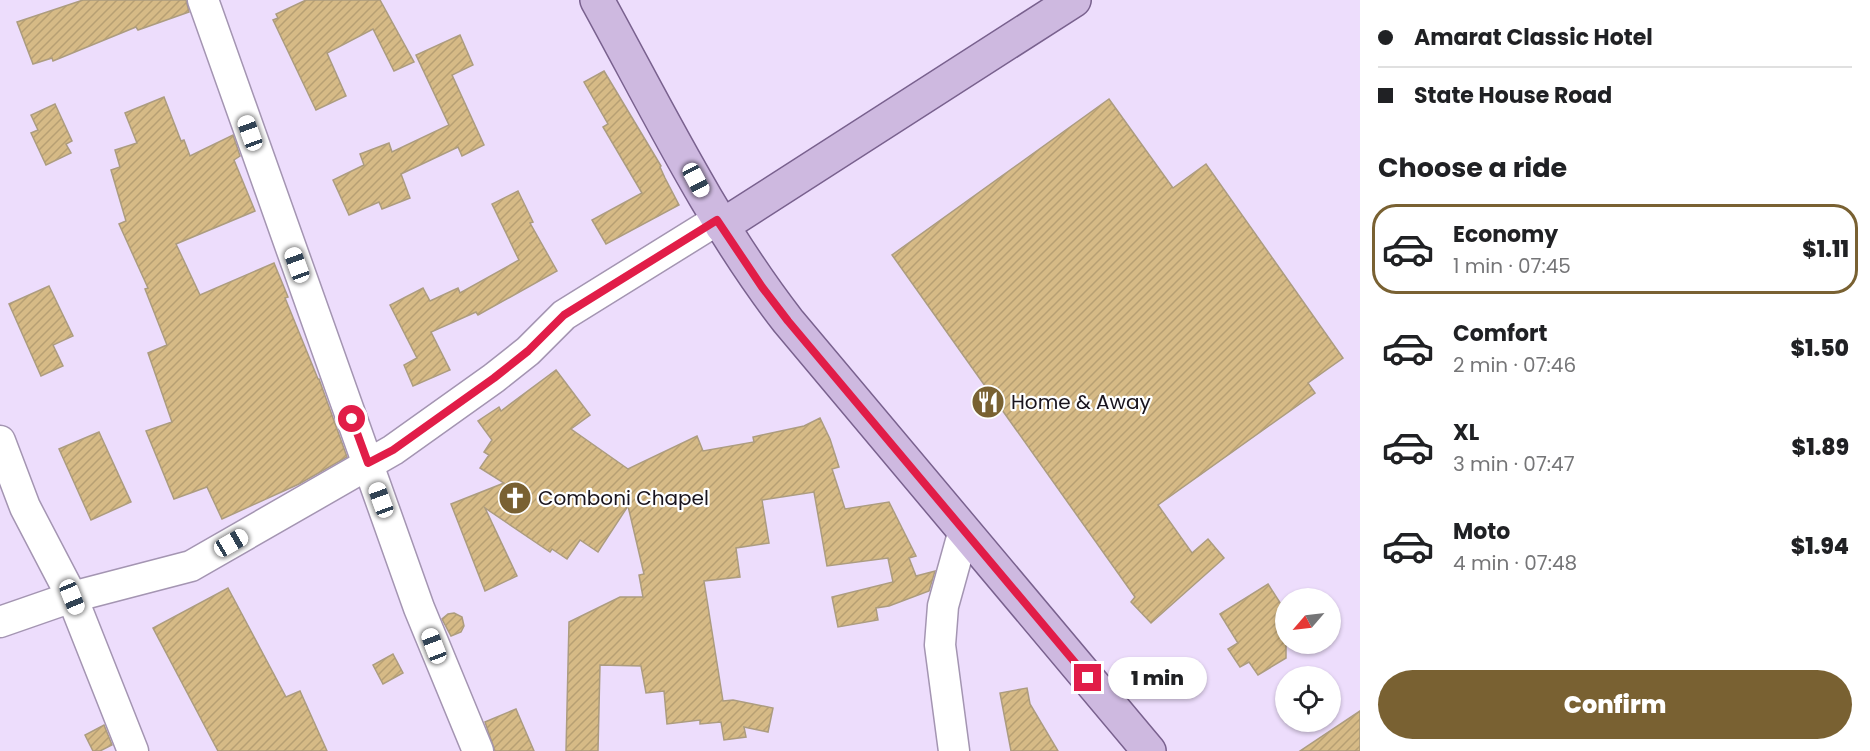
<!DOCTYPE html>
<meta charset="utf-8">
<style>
:root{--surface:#fff;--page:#f6f6f6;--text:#202124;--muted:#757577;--line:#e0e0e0;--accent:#796132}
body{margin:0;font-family:Poppins,sans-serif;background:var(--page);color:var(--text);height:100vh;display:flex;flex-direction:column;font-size:22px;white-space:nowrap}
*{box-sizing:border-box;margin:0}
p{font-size:20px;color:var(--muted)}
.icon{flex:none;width:33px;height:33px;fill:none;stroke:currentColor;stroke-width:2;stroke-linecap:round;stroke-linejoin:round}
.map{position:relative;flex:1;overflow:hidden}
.sheet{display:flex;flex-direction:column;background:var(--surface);width:510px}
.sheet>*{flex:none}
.banner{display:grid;align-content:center;height:132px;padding:0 18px;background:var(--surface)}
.needle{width:39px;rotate:242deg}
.tools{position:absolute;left:1275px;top:588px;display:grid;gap:12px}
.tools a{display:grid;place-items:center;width:66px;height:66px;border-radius:50%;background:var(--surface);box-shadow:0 2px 4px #0004;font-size:30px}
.end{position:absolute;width:27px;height:27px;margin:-14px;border:8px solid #e11d48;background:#fff;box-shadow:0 0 0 3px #fff}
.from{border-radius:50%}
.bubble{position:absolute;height:42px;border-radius:21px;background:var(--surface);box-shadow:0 2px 4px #0004;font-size:20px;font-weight:800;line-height:42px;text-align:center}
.car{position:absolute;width:18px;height:36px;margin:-18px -9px;border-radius:8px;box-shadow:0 0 4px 2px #0007;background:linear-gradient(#fff 24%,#345 0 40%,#fff 0 76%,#345 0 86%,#fff 0)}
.banner b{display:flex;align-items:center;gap:21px;height:57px;font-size:22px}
.banner b+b{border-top:2px solid var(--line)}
.banner i{width:15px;height:15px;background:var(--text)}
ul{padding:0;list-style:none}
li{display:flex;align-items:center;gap:18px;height:90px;margin:0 12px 9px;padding:0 6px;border:3px solid transparent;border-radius:24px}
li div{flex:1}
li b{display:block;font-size:22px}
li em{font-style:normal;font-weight:800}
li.selected{border-color:var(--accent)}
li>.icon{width:54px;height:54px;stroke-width:1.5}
h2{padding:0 18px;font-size:27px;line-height:72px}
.primary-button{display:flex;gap:12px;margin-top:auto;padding:12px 18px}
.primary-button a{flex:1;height:69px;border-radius:36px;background:var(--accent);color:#fff;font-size:24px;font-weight:800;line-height:69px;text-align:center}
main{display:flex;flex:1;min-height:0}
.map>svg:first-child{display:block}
.building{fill:url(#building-hatch);stroke:#ac9c7f;stroke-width:1.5}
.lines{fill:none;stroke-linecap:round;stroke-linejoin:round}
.minor-casing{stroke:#a495b2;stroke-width:33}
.major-casing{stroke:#79618e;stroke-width:36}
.minor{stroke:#fff;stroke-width:30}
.major{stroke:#ceb9e0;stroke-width:33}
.route{stroke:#e11d48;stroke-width:8}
.labels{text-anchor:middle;stroke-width:4.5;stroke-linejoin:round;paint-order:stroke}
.poi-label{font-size:20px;fill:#19141e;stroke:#fff;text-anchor:start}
</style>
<main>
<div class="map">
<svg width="1360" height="751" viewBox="0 0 1360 751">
<defs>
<pattern id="building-hatch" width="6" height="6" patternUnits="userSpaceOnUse" patternTransform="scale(1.5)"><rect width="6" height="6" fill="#d6ba86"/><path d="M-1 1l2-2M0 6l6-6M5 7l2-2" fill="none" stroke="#b79f73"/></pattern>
</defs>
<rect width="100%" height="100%" fill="#edddfc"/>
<!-- building -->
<g class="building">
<polygon points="83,0 186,0 189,12 138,30 136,27 53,61 52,58 33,64 17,22"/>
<polygon points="306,0 380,0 414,62 394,71 373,29 327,53 346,96 316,110 273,20 278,18 276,14"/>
<polygon points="460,35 473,65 452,75 484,145 462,156 458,147 401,174 410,198 382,209 379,202 349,215 333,180 364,165 360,154 389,143 392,152 449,125 416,55"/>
<polygon points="604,71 661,166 660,167 665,178 679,205 606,244 592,220 642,193 603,127 608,124 584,82"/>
<polygon points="164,97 181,141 184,140 190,156 233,135 240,156 234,160 255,211 176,244 200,295 274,263 288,297 285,298 318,379 319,379 347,457 299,484 222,519 207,487 174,499 146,431 172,422 148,353 167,345 145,289 148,288 119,224 126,221 111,170 120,167 115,150 137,143 125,113"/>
<polygon points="1109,99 1173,188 1206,164 1343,358 1308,383 1315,393 1158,505 1192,553 1208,539 1224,558 1151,623 1131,602 1135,597 892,255"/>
<polygon points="55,104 72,141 66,144 71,153 46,165 31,133 38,130 31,115"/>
<polygon points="518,191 533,222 530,223 557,271 478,315 476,312 431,332 450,370 413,386 404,365 417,358 390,305 423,288 430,301 458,288 460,293 519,260 492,204"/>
<polygon points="49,286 73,336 53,345 63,366 41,376 9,304"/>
<polygon points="556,370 590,415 571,429 628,469 697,436 703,451 754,442 753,437 804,426 820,418 830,439 839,467 832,469 845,509 889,502 916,556 909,558 916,576 935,571 929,591 889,606 876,608 878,620 838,627 832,597 893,582 888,558 827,566 814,492 762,500 769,543 736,548 740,577 704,581 723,701 733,700 773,708 768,732 744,727 746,737 724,740 721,722 700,724 700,720 667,724 664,691 646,693 641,666 600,665 598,751 566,751 569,622 620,597 643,597 639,575 644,574 628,506 598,552 580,540 567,559 552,549 550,552 485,508 517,576 485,591 451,504 504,483 480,468 489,455 484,452 492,440 478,421 499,407 501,411"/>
<polygon points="99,432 131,502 91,520 59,449"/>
<polygon points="1268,584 1286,612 1286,658 1258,675 1249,662 1240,667 1228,649 1238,643 1220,614"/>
<polygon points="228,588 286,697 300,691 327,751 218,751 153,628"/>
<polygon points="454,613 462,617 464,626 461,632 451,636 442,619 448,614"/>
<polygon points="393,654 403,673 383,684 373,665"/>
<polygon points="1027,688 1030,704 1058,751 1011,751 1000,693"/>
<polygon points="516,709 534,751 495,751 485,722"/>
<polygon points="1360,711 1360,751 1300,751"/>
<polygon points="104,725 112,745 100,751 93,751 85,735"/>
</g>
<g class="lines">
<defs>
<g id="minor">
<polyline points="203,0 419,608 478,751"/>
<polyline points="0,441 25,507 72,597 133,751"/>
<polyline points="0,622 72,597 191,566 393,450 494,378 528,351 564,315 717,220"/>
<polyline points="954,751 940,645 943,606 964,530"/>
</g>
<g id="major">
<path d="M 597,0 C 657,109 712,223 788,321 L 1149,751"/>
<polyline points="722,226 1074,0"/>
</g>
</defs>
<!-- minor casing -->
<use href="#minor" class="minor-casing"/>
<!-- major casing -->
<use href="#major" class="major-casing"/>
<!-- minor -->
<use href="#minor" class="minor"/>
<!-- major -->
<use href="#major" class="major"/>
</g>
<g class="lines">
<!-- route -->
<polyline class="route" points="352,419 368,463 393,450 494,378 528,351 564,315 717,220 762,287 788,321 1088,678"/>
</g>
<!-- icons -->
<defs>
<symbol id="restaurant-disc" viewBox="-11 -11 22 22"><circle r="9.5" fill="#796132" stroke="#fff"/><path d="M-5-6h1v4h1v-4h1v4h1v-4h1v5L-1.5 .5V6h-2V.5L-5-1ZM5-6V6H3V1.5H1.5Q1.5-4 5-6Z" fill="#fff"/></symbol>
<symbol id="church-disc" viewBox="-11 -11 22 22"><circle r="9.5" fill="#796132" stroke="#fff"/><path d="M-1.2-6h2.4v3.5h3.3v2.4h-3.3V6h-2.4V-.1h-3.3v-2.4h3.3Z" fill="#fff"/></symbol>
</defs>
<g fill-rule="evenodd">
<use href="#restaurant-disc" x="969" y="383" width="38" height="38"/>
<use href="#church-disc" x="496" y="479" width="38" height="38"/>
</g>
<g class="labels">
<!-- poi labels -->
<g class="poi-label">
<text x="1011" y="409">Home &amp; Away</text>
<text x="538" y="505">Comboni Chapel</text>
</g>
</g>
</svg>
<div class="tools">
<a><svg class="needle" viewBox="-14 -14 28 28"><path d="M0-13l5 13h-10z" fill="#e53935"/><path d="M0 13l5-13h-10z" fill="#757577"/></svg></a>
<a><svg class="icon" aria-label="locate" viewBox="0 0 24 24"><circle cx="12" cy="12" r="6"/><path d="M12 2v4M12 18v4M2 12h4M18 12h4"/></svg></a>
</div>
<i class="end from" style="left:352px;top:419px"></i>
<i class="end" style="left:1088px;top:678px"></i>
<div class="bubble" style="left:1108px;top:657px;width:99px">1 min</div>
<i class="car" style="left:250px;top:133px;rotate:340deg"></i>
<i class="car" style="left:696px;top:180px;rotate:152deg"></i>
<i class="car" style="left:297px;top:265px;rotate:340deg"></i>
<i class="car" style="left:381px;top:500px;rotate:340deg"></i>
<i class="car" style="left:231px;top:543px;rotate:60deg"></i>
<i class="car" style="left:72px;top:597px;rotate:158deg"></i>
<i class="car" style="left:434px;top:646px;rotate:339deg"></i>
</div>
<section class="sheet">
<div class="banner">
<b><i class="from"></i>Amarat Classic Hotel</b>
<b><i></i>State House Road</b>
</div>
<h2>Choose a ride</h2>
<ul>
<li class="selected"><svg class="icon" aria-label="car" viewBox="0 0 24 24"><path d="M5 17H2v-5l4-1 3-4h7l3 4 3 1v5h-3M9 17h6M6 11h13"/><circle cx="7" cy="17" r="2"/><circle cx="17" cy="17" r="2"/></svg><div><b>Economy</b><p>1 min · 07:45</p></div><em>$1.11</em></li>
<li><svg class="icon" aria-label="car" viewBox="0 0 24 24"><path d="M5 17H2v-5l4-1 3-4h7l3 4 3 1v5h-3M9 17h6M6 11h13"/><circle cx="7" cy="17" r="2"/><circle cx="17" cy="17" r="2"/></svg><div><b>Comfort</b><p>2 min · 07:46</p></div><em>$1.50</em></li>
<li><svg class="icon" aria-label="car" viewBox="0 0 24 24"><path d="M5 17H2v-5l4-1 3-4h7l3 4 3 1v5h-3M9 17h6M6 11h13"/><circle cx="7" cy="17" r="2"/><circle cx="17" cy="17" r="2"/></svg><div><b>XL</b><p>3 min · 07:47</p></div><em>$1.89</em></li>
<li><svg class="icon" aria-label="car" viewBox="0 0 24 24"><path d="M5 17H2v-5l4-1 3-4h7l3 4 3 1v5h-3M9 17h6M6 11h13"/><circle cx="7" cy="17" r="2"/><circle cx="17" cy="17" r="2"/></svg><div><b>Moto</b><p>4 min · 07:48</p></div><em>$1.94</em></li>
</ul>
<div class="primary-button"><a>Confirm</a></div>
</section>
</main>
